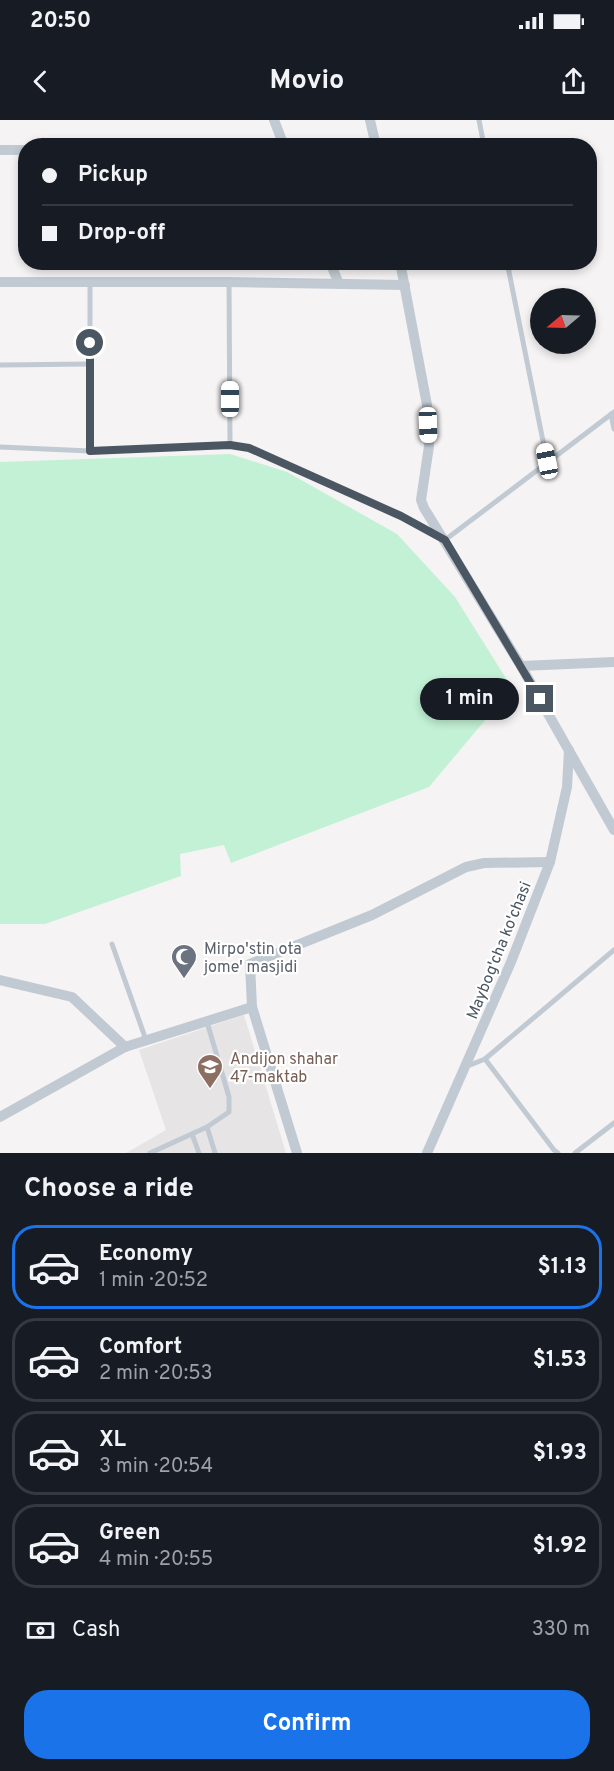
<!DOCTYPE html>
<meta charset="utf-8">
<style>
:root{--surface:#171b24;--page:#20242c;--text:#f1f3f6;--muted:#9ea1a6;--line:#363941;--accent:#1a73e8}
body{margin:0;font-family:Overpass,sans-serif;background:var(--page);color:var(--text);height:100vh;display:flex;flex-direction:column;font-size:22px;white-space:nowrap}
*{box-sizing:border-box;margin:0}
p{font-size:20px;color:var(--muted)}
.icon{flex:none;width:33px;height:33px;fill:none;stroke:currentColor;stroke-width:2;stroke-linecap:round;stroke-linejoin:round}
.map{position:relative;height:1033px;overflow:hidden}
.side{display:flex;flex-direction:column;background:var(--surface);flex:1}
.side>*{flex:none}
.banner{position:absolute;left:18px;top:18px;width:579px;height:132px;border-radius:24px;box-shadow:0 3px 9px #0003;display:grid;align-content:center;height:132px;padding:0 24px;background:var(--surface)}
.needle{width:39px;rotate:251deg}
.tools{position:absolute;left:530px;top:168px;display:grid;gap:12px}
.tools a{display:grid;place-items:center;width:66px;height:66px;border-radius:50%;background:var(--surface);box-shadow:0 3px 9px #0003;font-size:30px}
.end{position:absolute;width:27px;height:27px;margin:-14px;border:8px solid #4a5661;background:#fff;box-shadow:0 0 0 3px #fff}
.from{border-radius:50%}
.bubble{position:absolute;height:42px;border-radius:21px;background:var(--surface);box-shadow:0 3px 9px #0003;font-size:20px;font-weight:700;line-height:42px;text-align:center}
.car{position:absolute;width:18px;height:36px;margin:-18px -9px;border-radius:8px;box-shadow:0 0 4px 2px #0007;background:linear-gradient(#fff 24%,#345 0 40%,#fff 0 76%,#345 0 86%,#fff 0)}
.banner b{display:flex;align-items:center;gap:21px;height:57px;font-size:22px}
.banner b+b{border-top:2px solid var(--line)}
.banner i{width:15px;height:15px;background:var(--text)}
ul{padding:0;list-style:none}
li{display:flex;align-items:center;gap:18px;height:84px;margin:0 12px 9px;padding:0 12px;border:3px solid var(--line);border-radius:24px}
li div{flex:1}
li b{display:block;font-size:22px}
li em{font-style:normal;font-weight:700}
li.current{border-color:var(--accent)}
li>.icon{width:54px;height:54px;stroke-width:1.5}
h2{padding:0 24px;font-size:27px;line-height:72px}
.pay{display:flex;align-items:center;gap:15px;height:66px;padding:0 24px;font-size:22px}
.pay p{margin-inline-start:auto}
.cta{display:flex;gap:12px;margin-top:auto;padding:12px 24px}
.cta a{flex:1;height:69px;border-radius:24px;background:var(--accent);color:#fff;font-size:24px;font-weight:700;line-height:69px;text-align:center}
.status{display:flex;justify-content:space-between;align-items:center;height:42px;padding:0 30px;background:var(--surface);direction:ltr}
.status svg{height:16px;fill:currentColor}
header{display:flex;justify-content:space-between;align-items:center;height:78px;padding:0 24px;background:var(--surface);font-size:27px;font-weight:700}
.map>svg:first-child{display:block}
.education{fill:#e6e4e5}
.green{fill:#c3f1d5}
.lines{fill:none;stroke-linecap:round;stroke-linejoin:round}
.lane{stroke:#c1cad2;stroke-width:5}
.street{stroke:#c1cad2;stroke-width:10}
.route{stroke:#4a5661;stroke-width:8}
.labels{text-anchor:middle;stroke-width:4.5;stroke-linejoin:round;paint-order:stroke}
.worship-label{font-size:16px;fill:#5b616d;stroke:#fff;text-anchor:start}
.street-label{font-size:16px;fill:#4a5661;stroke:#fff}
.education-label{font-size:16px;fill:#785e54;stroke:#fff;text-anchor:start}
</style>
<div class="status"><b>20:50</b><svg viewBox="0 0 49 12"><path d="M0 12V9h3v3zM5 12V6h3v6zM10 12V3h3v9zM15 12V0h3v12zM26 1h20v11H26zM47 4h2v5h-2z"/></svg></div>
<header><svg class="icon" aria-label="back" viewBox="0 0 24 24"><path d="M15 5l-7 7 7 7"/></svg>Movio<svg class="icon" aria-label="share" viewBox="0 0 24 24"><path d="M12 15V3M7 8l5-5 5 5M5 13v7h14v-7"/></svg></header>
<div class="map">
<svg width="614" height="1033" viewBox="0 0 614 1033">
<rect width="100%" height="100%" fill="#f5f3f3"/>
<!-- education -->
<polygon class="education" points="244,895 286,1033 126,1033 166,1010 139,930"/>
<!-- green -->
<polygon class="green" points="230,334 287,352 397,414 455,477 512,568 429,667 231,743 224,725 180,734 181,756 45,804 0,804 0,342"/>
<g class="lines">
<!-- lane -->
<g class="lane">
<polyline points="479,0 484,26"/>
<polyline points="507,142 547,341"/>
<polyline points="90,162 90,331"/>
<polyline points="229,162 230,325"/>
<polyline points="0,245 90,244"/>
<polyline points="611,294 614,309"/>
<polyline points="0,327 90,331 230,325 249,328 401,396 445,420 614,292"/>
<polyline points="112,824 146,920"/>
<polyline points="485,939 554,1030 558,1033"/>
<polyline points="465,947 485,939 614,830"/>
<polyline points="207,1007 215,1033"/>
<polyline points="192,1014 199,1033"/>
<polyline points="150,1033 207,1007 229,992 229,977 207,902"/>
<polyline points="575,1033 614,1003"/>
</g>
<!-- street -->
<g class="street">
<polyline points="274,0 284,26"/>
<polyline points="370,0 376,26"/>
<polyline points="0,30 26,30"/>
<polyline points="330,142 339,164"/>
<polyline points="400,142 427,285 429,326 421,380 424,388 521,546 614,710"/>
<polyline points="0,162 229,162 405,165"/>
<polyline points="521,546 614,542"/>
<polyline points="0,860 72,877 125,927"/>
<polyline points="252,887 250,844 372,795 466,747 484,743 550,742"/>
<polyline points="0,997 125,927 252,887 297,1033"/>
<polyline points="427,1033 511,842 550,742 567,667 569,630"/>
</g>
</g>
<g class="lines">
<!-- route -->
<polyline class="route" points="90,223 90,331 230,325 249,328 401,396 445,420 540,579"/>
</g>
<!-- icons -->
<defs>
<symbol id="mosque-pin" viewBox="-11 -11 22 30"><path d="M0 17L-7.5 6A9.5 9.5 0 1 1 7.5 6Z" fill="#6b7280" stroke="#fff"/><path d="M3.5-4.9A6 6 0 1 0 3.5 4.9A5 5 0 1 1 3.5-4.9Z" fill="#fff"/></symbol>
<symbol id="school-pin" viewBox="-11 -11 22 30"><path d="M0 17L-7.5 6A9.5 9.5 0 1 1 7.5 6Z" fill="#8d6e63" stroke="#fff"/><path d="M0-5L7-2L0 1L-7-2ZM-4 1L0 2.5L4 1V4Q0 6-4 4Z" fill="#fff"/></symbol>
</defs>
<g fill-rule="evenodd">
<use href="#mosque-pin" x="169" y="822" width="30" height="40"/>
<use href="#school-pin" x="195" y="932" width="30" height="40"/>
</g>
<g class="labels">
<!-- worship labels -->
<g class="worship-label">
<text x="204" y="834">Mirpo'stin ota<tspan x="204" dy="18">jome' masjidi</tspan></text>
</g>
<!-- street labels -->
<g class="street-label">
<text transform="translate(498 830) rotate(-68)" y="6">Maybog'cha ko'chasi</text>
</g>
<!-- education labels -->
<g class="education-label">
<text x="230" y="944">Andijon shahar<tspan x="230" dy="18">47-maktab</tspan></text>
</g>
</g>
</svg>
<div class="tools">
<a><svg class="needle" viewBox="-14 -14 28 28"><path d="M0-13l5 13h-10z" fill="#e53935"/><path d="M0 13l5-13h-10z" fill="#9ea1a6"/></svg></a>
</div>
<i class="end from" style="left:90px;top:223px"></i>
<i class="end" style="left:540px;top:579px"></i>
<div class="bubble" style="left:420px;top:558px;width:99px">1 min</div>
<i class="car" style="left:230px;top:279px;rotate:0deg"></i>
<i class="car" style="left:428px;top:305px;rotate:178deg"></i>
<i class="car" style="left:547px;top:341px;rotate:349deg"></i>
<div class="banner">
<b><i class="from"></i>Pickup</b>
<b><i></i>Drop-off</b>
</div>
</div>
<section class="side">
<h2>Choose a ride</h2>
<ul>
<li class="current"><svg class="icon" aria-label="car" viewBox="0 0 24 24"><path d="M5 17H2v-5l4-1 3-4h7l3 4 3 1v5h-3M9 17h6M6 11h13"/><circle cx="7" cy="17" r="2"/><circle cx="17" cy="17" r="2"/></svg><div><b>Economy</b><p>1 min · 20:52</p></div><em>$1.13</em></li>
<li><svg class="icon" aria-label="car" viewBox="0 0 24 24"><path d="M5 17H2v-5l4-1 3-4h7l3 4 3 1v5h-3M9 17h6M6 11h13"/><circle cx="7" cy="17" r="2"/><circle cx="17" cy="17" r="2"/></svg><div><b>Comfort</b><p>2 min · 20:53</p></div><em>$1.53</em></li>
<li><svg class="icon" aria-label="car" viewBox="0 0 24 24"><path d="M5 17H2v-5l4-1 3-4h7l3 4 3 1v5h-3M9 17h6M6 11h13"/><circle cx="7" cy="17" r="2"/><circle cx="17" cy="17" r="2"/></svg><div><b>XL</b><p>3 min · 20:54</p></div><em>$1.93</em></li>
<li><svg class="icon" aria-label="car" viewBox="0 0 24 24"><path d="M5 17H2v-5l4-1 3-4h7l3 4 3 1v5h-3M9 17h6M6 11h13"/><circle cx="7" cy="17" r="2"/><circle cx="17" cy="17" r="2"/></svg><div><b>Green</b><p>4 min · 20:55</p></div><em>$1.92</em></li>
</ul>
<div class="pay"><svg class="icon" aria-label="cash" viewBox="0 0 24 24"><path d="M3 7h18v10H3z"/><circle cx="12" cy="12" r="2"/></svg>Cash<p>330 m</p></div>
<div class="cta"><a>Confirm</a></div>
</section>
